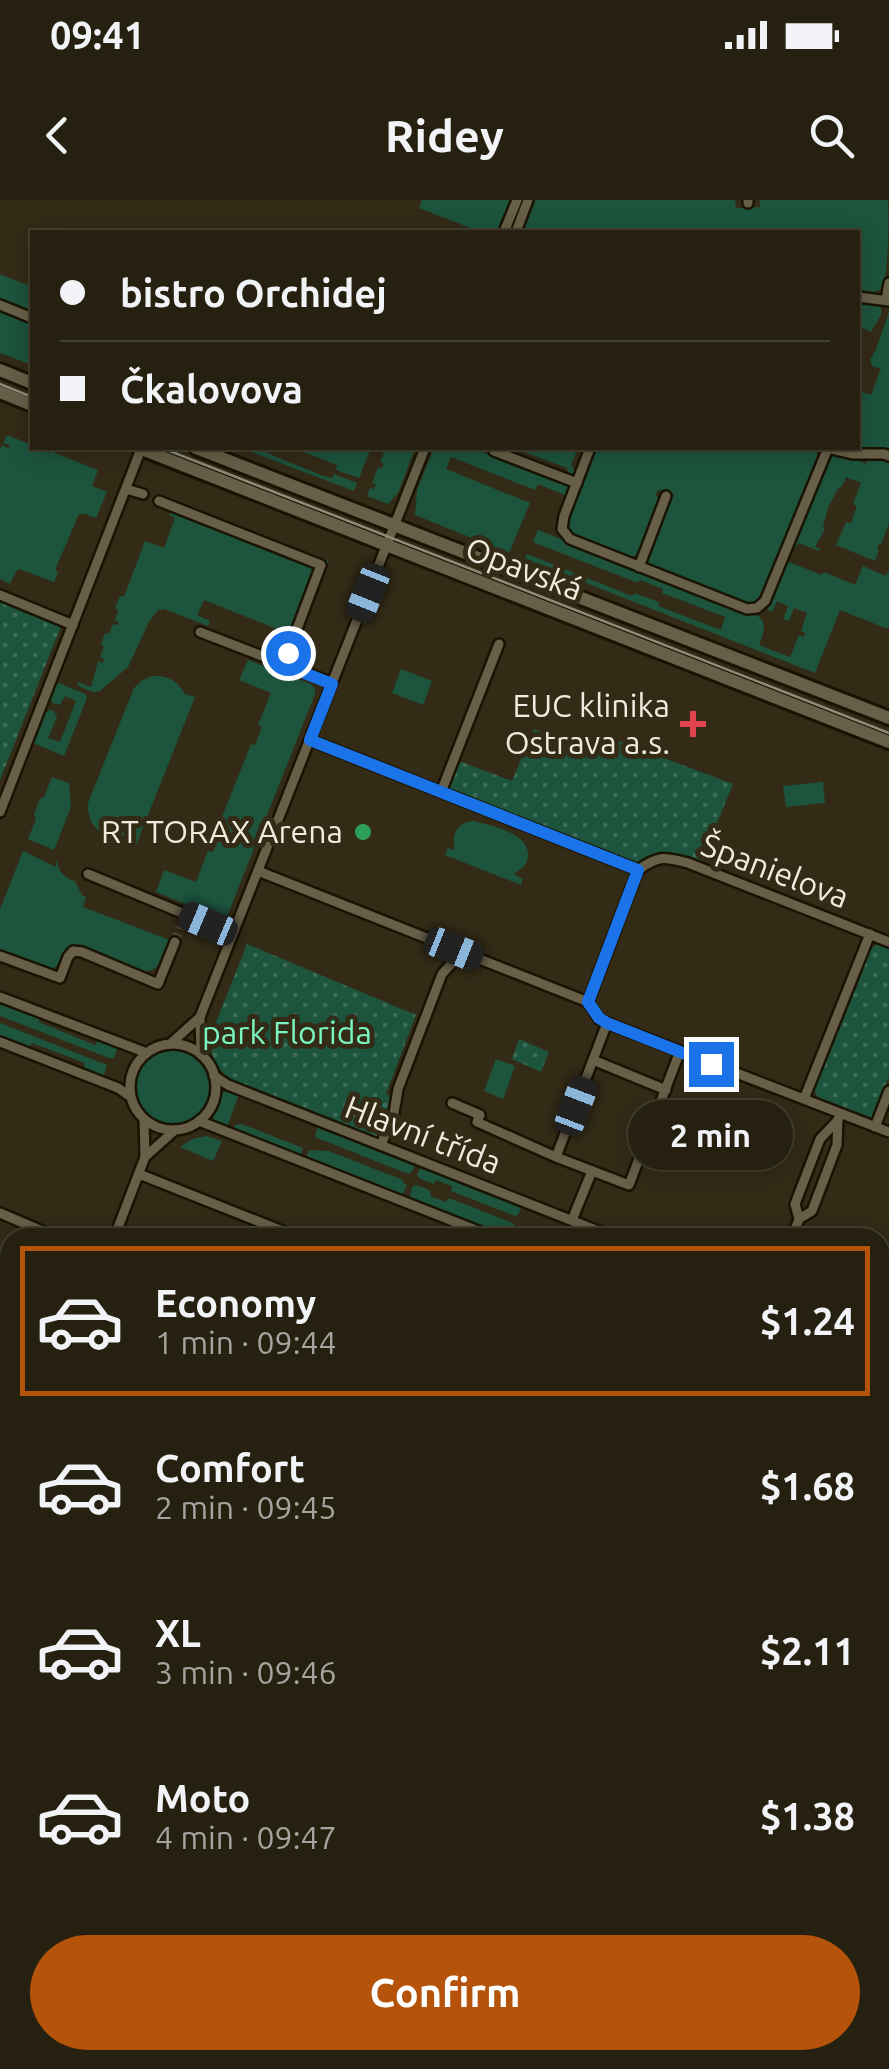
<!DOCTYPE html>
<meta charset="utf-8">
<style>
:root{--surface:#262010;--page:#2e2819;--text:#f1f3f6;--muted:#a4a39f;--line:#423e30;--accent:#b45309}
body{margin:0;font-family:Ubuntu,sans-serif;background:var(--page);color:var(--text);height:100vh;display:flex;flex-direction:column;font-size:38px;white-space:nowrap}
*{box-sizing:border-box;margin:0}
p{font-size:32px;color:var(--muted)}
.icon{flex:none;width:55px;height:55px;fill:none;stroke:currentColor;stroke-width:2;stroke-linecap:round;stroke-linejoin:round}
.map{position:relative;flex:1;overflow:hidden}
.side{position:absolute;left:0px;top:1028px;width:890px;height:842px;display:flex;flex-direction:column;background:var(--surface);border-radius:30px 30px 0 0;box-shadow:0 5px 25px #0003,0 0 0 2px var(--line)}
.side>*{flex:none}
.guide{position:absolute;left:30px;top:30px;width:830px;height:220px;border-radius:0px;box-shadow:0 5px 25px #0003,0 0 0 2px var(--line);display:grid;align-content:center;height:220px;padding:0 30px;background:var(--surface)}
.end{position:absolute;width:45px;height:45px;margin:-22px;border:12px solid #1a73e8;background:#fff;box-shadow:0 0 0 5px #fff}
.from{border-radius:50%}
.bubble{position:absolute;height:70px;border-radius:35px;background:var(--surface);box-shadow:0 5px 25px #0003,0 0 0 2px var(--line);font-size:32px;font-weight:600;line-height:70px;text-align:center}
.car{position:absolute;width:30px;height:60px;margin:-30px -15px;border-radius:12px;box-shadow:0 0 8px 2px #0007;background:linear-gradient(#222 24%,#8ab4d8 0 40%,#222 0 76%,#8ab4d8 0 86%,#222 0)}
.guide b{display:flex;align-items:center;gap:35px;height:95px;font-size:38px}
.guide b+b{border-top:2px solid var(--line)}
.guide i{width:25px;height:25px;background:var(--text)}
ul{padding:18px 0 0;list-style:none}
li{display:flex;align-items:center;gap:30px;height:150px;margin:0 20px 15px;padding:0 10px;border:5px solid transparent;border-radius:0px}
li div{flex:1}
li b{display:block;font-size:38px}
li em{font-style:normal;font-weight:600}
li.active{border-color:var(--accent)}
li>.icon{width:90px;height:90px;stroke-width:1.5}
.action{display:flex;gap:20px;margin-top:auto;padding:20px 30px}
.action a{flex:1;height:115px;border-radius:60px;background:var(--accent);color:#fff;font-size:40px;font-weight:600;line-height:115px;text-align:center}
.status{display:flex;justify-content:space-between;align-items:center;height:70px;padding:0 50px;background:var(--surface);direction:ltr}
.status svg{height:28px;fill:currentColor}
header{display:flex;justify-content:space-between;align-items:center;height:130px;padding:0 30px;background:var(--surface);font-size:45px;font-weight:600}
.map>svg:first-child{display:block}
.green{fill:#1c543e}
.park{fill:url(#park-dots)}
.water{fill:url(#water-rules);stroke:#5f9fb8;stroke-width:2.5}
.lines{fill:none;stroke-linecap:round;stroke-linejoin:round}
.street-tunnel{stroke:#4f4834;stroke-width:9;stroke-dasharray:9 4.5;stroke-linecap:butt}
.street-casing{stroke:#1a1301;stroke-width:14}
.secondary-casing{stroke:#1a1301;stroke-width:18}
.street{stroke:#675f48;stroke-width:9}
.secondary{stroke:#675f48;stroke-width:12}
.tram{stroke:#918b7a;stroke-width:2.5}
.route{stroke:#1a73e8;stroke-width:12}
.health-dot{fill:#e0444e;stroke:#332b16;stroke-width:4}
.leisure-dot{fill:#2e9e5b;stroke:#332b16;stroke-width:4}
.labels{text-anchor:middle;stroke-width:10;stroke-linejoin:round;paint-order:stroke}
.street-label{font-size:32px;fill:#f0ebde;stroke:#332b16}
.poi-label{font-size:32px;fill:#f0ebde;stroke:#332b16;text-anchor:end}
.park-label{font-size:32px;fill:#79f5c1;stroke:#332b16}
</style>
<div class="status"><b>09:41</b><svg viewBox="0 0 49 12"><path d="M0 12V9h3v3zM5 12V6h3v6zM10 12V3h3v9zM15 12V0h3v12zM26 1h20v11H26zM47 4h2v5h-2z"/></svg></div>
<header><svg class="icon" aria-label="back" viewBox="0 0 24 24"><path d="M15 5l-7 7 7 7"/></svg>Ridey<svg class="icon" aria-label="search" viewBox="0 0 24 24"><circle cx="10" cy="10" r="6"/><path d="M15 15l6 6"/></svg></header>
<div class="map">
<svg width="889" height="1869" viewBox="0 0 889 1869">
<defs>
<pattern id="park-dots" width="8" height="8" patternUnits="userSpaceOnUse" patternTransform="scale(2.5)"><rect width="8" height="8" fill="#1c543e"/><path d="M2 2h.1M6 6h.1" fill="none" stroke="#3d6d59" stroke-width="1.8" stroke-linecap="round"/></pattern>
<pattern id="water-rules" width="6" height="5" patternUnits="userSpaceOnUse" patternTransform="scale(2.5)"><rect width="6" height="5" fill="#217ea7"/><path d="M0 2.5h6" fill="none" stroke="#33657a"/></pattern>
</defs>
<rect width="100%" height="100%" fill="#332b16"/>
<!-- green -->
<g class="green">
<polygon points="422,0 512,0 499,32 481,32 419,8"/>
<path d="M 532,0 L 735,0 L 736,8 L 760,7 L 760,0 L 888,0 C 889,17 889,79 881,89 C 875,94 865,91 858,90 L 858,32 L 519,32 Z"/>
<polygon points="0,74 32,87 32,165 0,153"/>
<polygon points="858,99 881,102 881,115 871,132 858,126"/>
<polygon points="889,112 889,324 881,344 879,344 877,348 879,350 875,361 836,345 846,322 851,323 857,306 853,304 861,283 846,277 842,287 839,287 828,308 823,327 825,329 815,347 820,349 819,351 798,343 795,348 792,341 829,253 843,253 866,264 867,261 843,248 858,248 858,191 871,195 881,168 873,167 870,160 876,149"/>
<polygon points="7,235 32,245 32,248 38,248 49,253 50,251 98,270 92,286 107,292 96,318 85,314 79,314 55,370 58,372 54,382 19,369 15,373 10,384 0,379 0,250 2,245 8,248 10,245 3,243"/>
<polygon points="241,248 255,248 323,276 332,278 334,274 357,283 354,291"/>
<polygon points="293,248 371,248 359,278 336,270 337,265"/>
<polygon points="386,248 415,248 398,293 388,304 367,296 370,288 374,289 376,284 372,283 378,267 382,268 384,264 380,262"/>
<polygon points="434,248 480,248 479,251 565,281 570,290 567,296 538,284 535,290 451,257 446,269 530,303 509,353 415,315 417,290"/>
<polygon points="502,248 578,248 571,265 576,272 570,277 567,268 514,248 511,253 507,254"/>
<path d="M 594,248 L 816,248 L 818,259 L 760,401 L 747,405 L 648,365 L 646,361 L 666,303 L 674,295 L 658,290 L 656,295 L 660,302 C 653,320 647,349 630,359 L 572,336 L 567,331 L 566,320 Z"/>
<path d="M 163,295 L 329,361 L 299,438 C 289,435 287,430 278,427 L 277,429 L 204,400 L 197,415 L 210,421 L 208,426 L 164,409 L 158,410 L 149,422 L 128,467 L 100,491 L 93,492 L 78,486 L 77,482 L 91,487 L 98,461 L 103,463 L 104,459 L 100,457 L 104,447 L 101,445 L 105,433 L 109,434 L 113,424 L 117,425 L 119,422 L 115,420 L 118,410 L 115,408 L 120,396 L 124,397 L 145,341 L 164,348 L 175,318 L 169,315 L 171,309 L 161,298 Z"/>
<path d="M 538,330 L 758,416 C 768,424 763,435 759,445 L 790,457 L 799,435 L 804,437 L 805,433 L 801,431 L 807,413 L 794,408 L 789,421 L 783,419 L 788,406 L 777,401 L 772,412 L 768,410 L 767,406 L 784,362 L 789,362 L 822,375 L 824,372 L 855,385 L 863,366 L 886,376 L 889,369 L 889,426 L 888,429 L 840,410 L 815,473 L 525,359 L 527,354 L 632,396 L 634,393 L 659,402 L 658,406 L 721,430 L 725,417 L 662,393 L 663,389 L 640,380 L 638,383 L 533,342 Z"/>
<polygon points="248,460 311,484 315,489 315,494 228,714 225,717 209,714 194,705 191,704 190,706 156,692 164,670 196,682 208,651 213,652 220,634 216,632 251,544 255,545 262,527 258,525 271,493 239,480"/>
<polygon points="401,469 432,481 423,505 392,493"/>
<path d="M 152,476 C 167,475 177,480 185,494 L 195,497 L 136,645 L 127,641 L 129,634 C 105,642 87,628 88,603 L 134,488 L 141,481 Z"/>
<polygon points="59,483 85,494 87,498 64,556 31,542 44,511 47,512 49,510 54,511 57,517 48,538 60,542 76,501 65,496 60,505 53,503 49,498 55,484"/>
<polygon points="52,577 69,583 71,607 54,650 28,639 36,619 34,614 40,599 44,597"/>
<polygon points="823,582 825,603 786,607 783,586"/>
<path d="M 473,621 C 490,625 529,633 528,655 C 528,665 521,670 513,674 L 523,679 L 521,685 L 445,655 L 448,648 L 455,650 C 451,635 457,622 473,621 Z"/>
<path d="M 23,651 L 56,667 L 56,659 C 59,671 63,678 75,681 L 82,695 L 86,697 L 83,707 L 170,740 C 164,754 162,772 144,771 L 78,746 C 66,748 64,765 51,769 L 0,750 L 0,709 Z"/>
<polygon points="0,801 40,816 39,822 95,845 98,839 118,847 114,858 109,858 0,816"/>
<polygon points="0,823 107,865 103,879 83,871 85,863 32,843 28,850 0,839"/>
<circle cx="173" cy="887" r="37"/>
<polygon points="496,859 515,866 503,899 484,891"/>
<polygon points="227,890 239,894 227,927 216,923 213,918 222,893"/>
<polygon points="242,924 303,948 300,956 233,929 235,925"/>
<polygon points="318,926 415,964 412,972 408,974 315,937"/>
<polygon points="207,936 222,941 213,961 180,947 192,939"/>
<polygon points="309,950 329,951 403,980 403,983 407,985 402,996 306,958"/>
<polygon points="421,966 522,1005 518,1015 515,1016 451,991 452,986 436,980 434,984 420,979 417,975"/>
<polygon points="417,985 431,991 430,996 446,1002 449,998 515,1024 509,1037 409,998 413,986"/>
<polygon points="41,1860 237,1860 239,1869 65,1869"/>
</g>
<!-- park -->
<g class="park">
<polygon points="0,398 62,424 0,580"/>
<polygon points="534,529 584,549 598,533 733,584 700,665 660,652 636,664 447,589 459,561 512,581"/>
<polygon points="879,743 889,748 889,877 871,918 863,919 821,902 814,890 870,749"/>
<polygon points="247,744 416,815 386,894 393,897 394,901 381,935 374,938 230,881 218,867 207,845"/>
<polygon points="519,839 549,852 541,872 512,859"/>
<polygon points="880,1739 889,1762 889,1869 689,1869 659,1860 880,1860"/>
</g>
<!-- water -->
<polygon class="water" points="0,1819 10,1823 10,1860 20,1860 19,1869 0,1869"/>
<g class="lines">
<!-- street-tunnel -->
<g class="street-tunnel">
<polyline points="288,453 294,437"/>
<polyline points="175,742 180,727"/>
</g>
<defs>
<g id="street">
<polyline points="748,0 748,3"/>
<polyline points="504,32 517,0"/>
<polyline points="516,32 528,0"/>
<polyline points="858,97 889,101"/>
<polyline points="886,100 889,83"/>
<polyline points="0,105 32,118"/>
<polyline points="495,248 494,251 577,283"/>
<polyline points="590,248 564,316 562,329 570,339 747,409 757,408 765,401 828,248"/>
<polyline points="828,248 853,254 884,254 889,256"/>
<polyline points="126,289 143,294"/>
<polyline points="159,301 321,365 294,437"/>
<polyline points="639,367 666,296"/>
<polyline points="0,395 73,425"/>
<polyline points="200,432 332,483"/>
<polyline points="310,540 638,670"/>
<polyline points="441,592 499,444"/>
<polyline points="0,612 141,249"/>
<path d="M 638,670 C 659,655 664,657 688,663 L 889,742"/>
<polyline points="258,671 588,802 599,819 607,823 889,932"/>
<polyline points="88,674 233,734"/>
<polyline points="0,756 60,778 68,757 73,751 82,752 158,784 175,742"/>
<polyline points="0,797 147,853"/>
<polyline points="588,802 638,670"/>
<polyline points="607,823 556,957 629,985 680,851"/>
<polyline points="0,842 118,888 131,897"/>
<polyline points="170,844 200,817"/>
<circle cx="173" cy="887" r="43"/>
<polyline points="201,855 200,817 425,248"/>
<polyline points="593,860 666,890"/>
<polyline points="214,876 228,885 616,1038"/>
<polyline points="804,899 870,734"/>
<polyline points="452,903 480,915 477,922 556,957"/>
<polyline points="144,919 145,956"/>
<polyline points="199,921 496,1038"/>
<polyline points="875,927 889,891"/>
<polyline points="381,945 394,913 398,889 442,774 453,762 455,749"/>
<polyline points="139,974 300,1038"/>
<polyline points="0,1013 49,1034 48,1038"/>
<polyline points="799,1019 812,1011 837,945 838,919"/>
<polyline points="572,1020 592,971"/>
<polyline points="114,1038 145,957 175,930"/>
<polyline points="792,1038 799,1019 795,1004 820,939 838,920"/>
<polyline points="880,1143 889,1146"/>
<polyline points="880,1189 889,1192"/>
<polyline points="0,1201 10,1205"/>
<polyline points="0,1248 9,1230"/>
<polyline points="0,1321 10,1325"/>
<polyline points="0,1375 10,1378"/>
<polyline points="880,1420 889,1382"/>
<polyline points="0,1530 10,1534"/>
<polyline points="880,1530 889,1532"/>
<polyline points="880,1616 889,1617"/>
<polyline points="0,1663 10,1667"/>
<polyline points="880,1672 889,1673"/>
<polyline points="880,1716 889,1738"/>
<polyline points="0,1779 10,1781"/>
<polyline points="246,1860 247,1869"/>
<polyline points="604,1860 638,1869"/>
<polyline points="33,1869 37,1860"/>
</g>
<g id="secondary">
<polyline points="0,170 32,183"/>
<polyline points="0,192 32,205"/>
<polyline points="139,248 889,542"/>
<polyline points="196,248 889,518"/>
</g>
</defs>
<!-- street casing -->
<use href="#street" class="street-casing"/>
<!-- secondary casing -->
<use href="#secondary" class="secondary-casing"/>
<!-- street -->
<use href="#street" class="street"/>
<!-- secondary -->
<use href="#secondary" class="secondary"/>
<!-- tram -->
<g class="tram">
<polyline points="0,184 32,197"/>
<polyline points="162,248 889,533"/>
</g>
</g>
<g class="lines">
<!-- route -->
<polyline class="route" points="288,453 284,465 332,484 310,540 638,670 588,802 599,818 607,823 711,864"/>
</g>
<!-- markers -->
<path class="health-dot" d="M688 509h10v10h10v10h-10v10h-10v-10h-10v-10h10z"/>
<circle class="leisure-dot" cx="363" cy="632" r="10"/>
<g class="labels">
<!-- street labels -->
<g class="street-label">
<text transform="translate(524 369) rotate(21)" y="11">Opavská</text>
<text transform="translate(775 671) rotate(21)" y="11">Španielova</text>
<text transform="translate(423 935) rotate(21)" y="11">Hlavní třída</text>
</g>
<!-- poi labels -->
<g class="poi-label">
<text x="670" y="517">EUC klinika<tspan x="670" dy="37">Ostrava a.s.</tspan></text>
<text x="343" y="643">RT TORAX Arena</text>
</g>
<!-- park labels -->
<g class="park-label">
<text x="287" y="844">park Florida</text>
</g>
</g>
</svg>
<i class="end from" style="left:288px;top:453px"></i>
<i class="end" style="left:711px;top:864px"></i>
<div class="bubble" style="left:628px;top:900px;width:165px">2 min</div>
<i class="car" style="left:368px;top:393px;rotate:202deg"></i>
<i class="car" style="left:208px;top:724px;rotate:293deg"></i>
<i class="car" style="left:454px;top:749px;rotate:112deg"></i>
<i class="car" style="left:576px;top:906px;rotate:21deg"></i>
<div class="guide">
<b><i class="from"></i>bistro Orchidej</b>
<b><i></i>Čkalovova</b>
</div>
<section class="side">
<ul>
<li class="active"><svg class="icon" aria-label="car" viewBox="0 0 24 24"><path d="M5 17H2v-5l4-1 3-4h7l3 4 3 1v5h-3M9 17h6M6 11h13"/><circle cx="7" cy="17" r="2"/><circle cx="17" cy="17" r="2"/></svg><div><b>Economy</b><p>1 min · 09:44</p></div><em>$1.24</em></li>
<li><svg class="icon" aria-label="car" viewBox="0 0 24 24"><path d="M5 17H2v-5l4-1 3-4h7l3 4 3 1v5h-3M9 17h6M6 11h13"/><circle cx="7" cy="17" r="2"/><circle cx="17" cy="17" r="2"/></svg><div><b>Comfort</b><p>2 min · 09:45</p></div><em>$1.68</em></li>
<li><svg class="icon" aria-label="car" viewBox="0 0 24 24"><path d="M5 17H2v-5l4-1 3-4h7l3 4 3 1v5h-3M9 17h6M6 11h13"/><circle cx="7" cy="17" r="2"/><circle cx="17" cy="17" r="2"/></svg><div><b>XL</b><p>3 min · 09:46</p></div><em>$2.11</em></li>
<li><svg class="icon" aria-label="car" viewBox="0 0 24 24"><path d="M5 17H2v-5l4-1 3-4h7l3 4 3 1v5h-3M9 17h6M6 11h13"/><circle cx="7" cy="17" r="2"/><circle cx="17" cy="17" r="2"/></svg><div><b>Moto</b><p>4 min · 09:47</p></div><em>$1.38</em></li>
</ul>
<div class="action"><a>Confirm</a></div>
</section>
</div>
